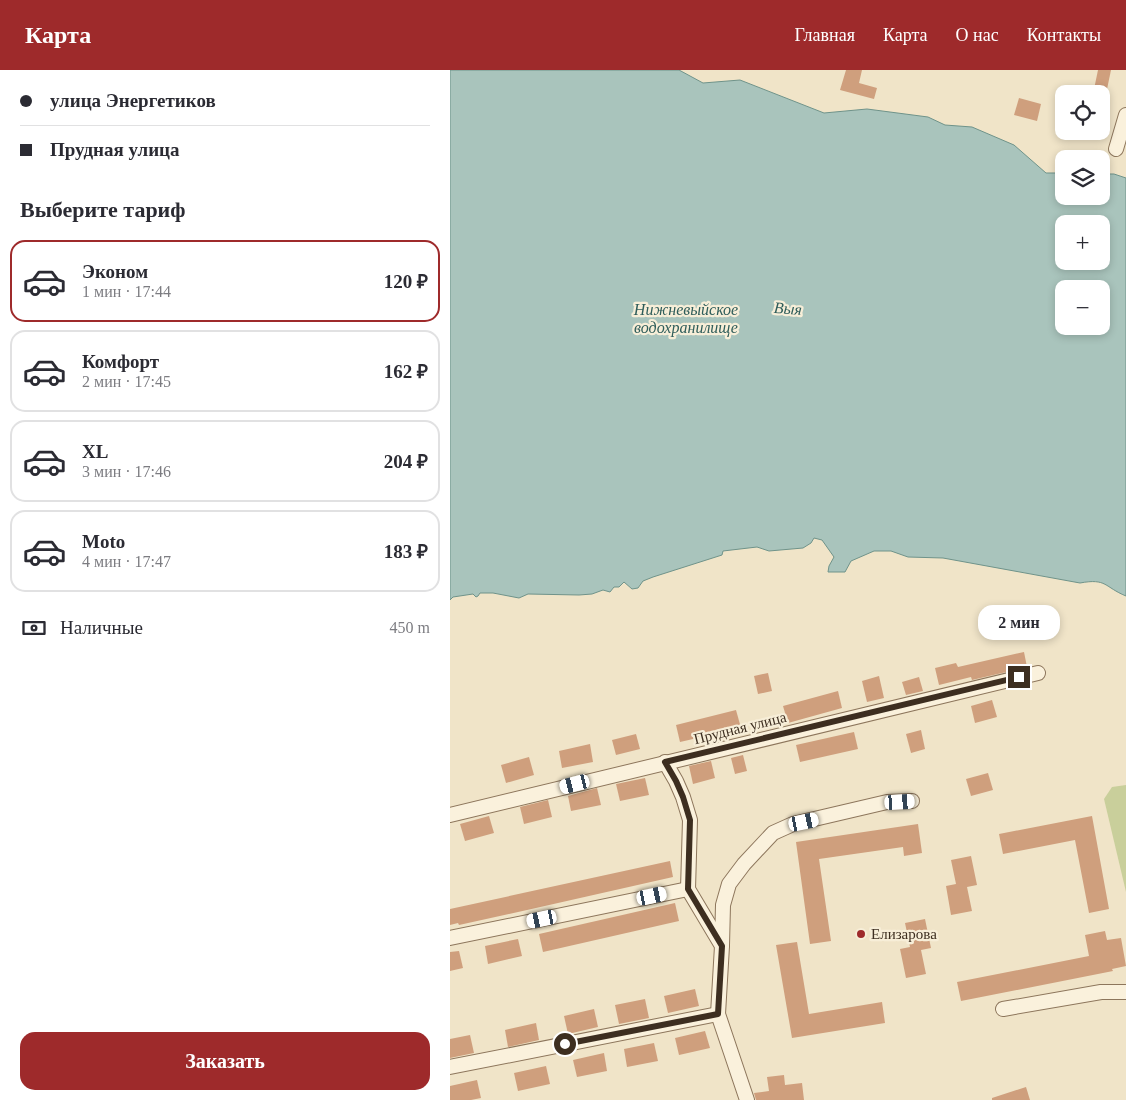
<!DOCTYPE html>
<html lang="ru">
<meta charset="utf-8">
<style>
:root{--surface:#fff;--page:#f7f7f7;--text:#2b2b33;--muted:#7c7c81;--line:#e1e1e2;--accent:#9e2a2b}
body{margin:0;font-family:Georgia,serif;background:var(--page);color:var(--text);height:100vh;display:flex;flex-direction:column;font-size:19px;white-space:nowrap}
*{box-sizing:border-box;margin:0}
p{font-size:16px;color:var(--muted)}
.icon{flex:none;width:28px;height:28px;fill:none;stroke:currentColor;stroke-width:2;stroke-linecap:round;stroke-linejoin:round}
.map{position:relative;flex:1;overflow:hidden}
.panel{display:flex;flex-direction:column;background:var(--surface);width:450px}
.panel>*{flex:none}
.hud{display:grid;align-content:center;height:110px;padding:0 20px;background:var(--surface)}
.fabs{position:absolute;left:605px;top:15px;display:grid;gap:10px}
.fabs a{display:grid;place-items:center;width:55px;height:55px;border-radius:10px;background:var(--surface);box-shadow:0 2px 8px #0003;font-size:25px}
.end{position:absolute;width:22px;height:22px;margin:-11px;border:6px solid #3d2e20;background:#fff;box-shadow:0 0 0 2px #fff}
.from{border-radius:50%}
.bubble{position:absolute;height:35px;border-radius:15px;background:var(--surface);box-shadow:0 2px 8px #0003;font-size:16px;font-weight:600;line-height:35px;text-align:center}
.car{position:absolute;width:15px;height:30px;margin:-15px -8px;border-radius:6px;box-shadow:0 0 4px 1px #0007;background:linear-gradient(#fff 24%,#345 0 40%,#fff 0 76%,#345 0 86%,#fff 0)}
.hud b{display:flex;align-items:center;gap:18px;height:48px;font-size:19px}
.hud b+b{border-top:1px solid var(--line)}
.hud i{width:12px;height:12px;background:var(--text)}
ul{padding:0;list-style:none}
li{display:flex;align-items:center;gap:15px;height:82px;margin:0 10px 8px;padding:0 10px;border:2px solid var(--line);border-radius:15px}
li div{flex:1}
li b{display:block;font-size:19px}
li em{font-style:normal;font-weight:600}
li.on{border-color:var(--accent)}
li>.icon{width:45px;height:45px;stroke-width:1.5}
h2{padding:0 20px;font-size:22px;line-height:60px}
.pay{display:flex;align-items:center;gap:12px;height:55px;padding:0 20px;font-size:19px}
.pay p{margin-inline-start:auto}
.button{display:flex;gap:10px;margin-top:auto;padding:10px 20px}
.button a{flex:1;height:58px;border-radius:15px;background:var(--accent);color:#fff;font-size:20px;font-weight:600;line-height:58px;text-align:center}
header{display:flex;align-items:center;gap:30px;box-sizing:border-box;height:70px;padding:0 25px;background:var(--accent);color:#fff}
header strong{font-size:24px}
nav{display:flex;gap:28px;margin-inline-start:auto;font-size:18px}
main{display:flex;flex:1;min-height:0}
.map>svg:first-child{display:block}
.green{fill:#c9cf9b}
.water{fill:#a9c4bc;stroke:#6f938a;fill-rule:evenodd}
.building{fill:#cf9f7d}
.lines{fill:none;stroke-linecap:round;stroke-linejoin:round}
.minor-casing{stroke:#8d765c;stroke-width:16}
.minor{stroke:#faf1dc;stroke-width:14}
.route{stroke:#3d2e20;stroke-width:6}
.poi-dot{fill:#9e2a2b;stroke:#f7eed8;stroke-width:2}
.labels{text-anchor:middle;stroke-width:4.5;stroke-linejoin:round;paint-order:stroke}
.street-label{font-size:15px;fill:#3d2e20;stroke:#f7eed8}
.poi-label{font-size:15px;fill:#3d2e20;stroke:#f7eed8;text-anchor:start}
.water-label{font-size:16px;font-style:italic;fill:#2f5d5a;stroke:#f7eed8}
</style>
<header>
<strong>Карта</strong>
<nav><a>Главная</a><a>Карта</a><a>О нас</a><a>Контакты</a></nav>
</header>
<main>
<section class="panel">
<div class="hud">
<b><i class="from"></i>улица Энергетиков</b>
<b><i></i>Прудная улица</b>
</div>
<h2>Выберите тариф</h2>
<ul>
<li class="on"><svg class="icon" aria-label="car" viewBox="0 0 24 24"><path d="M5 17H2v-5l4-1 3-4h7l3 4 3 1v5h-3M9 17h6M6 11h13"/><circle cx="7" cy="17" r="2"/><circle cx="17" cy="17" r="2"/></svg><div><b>Эконом</b><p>1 мин · 17:44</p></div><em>120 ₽</em></li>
<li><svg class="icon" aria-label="car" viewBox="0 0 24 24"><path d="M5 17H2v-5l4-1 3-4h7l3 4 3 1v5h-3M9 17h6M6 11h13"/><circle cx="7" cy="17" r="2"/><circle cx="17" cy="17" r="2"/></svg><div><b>Комфорт</b><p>2 мин · 17:45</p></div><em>162 ₽</em></li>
<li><svg class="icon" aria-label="car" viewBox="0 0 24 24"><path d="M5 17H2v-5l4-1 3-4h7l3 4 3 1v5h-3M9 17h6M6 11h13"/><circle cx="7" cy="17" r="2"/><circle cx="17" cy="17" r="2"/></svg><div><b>XL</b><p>3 мин · 17:46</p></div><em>204 ₽</em></li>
<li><svg class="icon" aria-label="car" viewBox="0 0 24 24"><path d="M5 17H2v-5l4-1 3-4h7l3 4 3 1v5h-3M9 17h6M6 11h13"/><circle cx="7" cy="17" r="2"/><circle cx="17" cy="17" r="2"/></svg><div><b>Moto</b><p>4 мин · 17:47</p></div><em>183 ₽</em></li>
</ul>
<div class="pay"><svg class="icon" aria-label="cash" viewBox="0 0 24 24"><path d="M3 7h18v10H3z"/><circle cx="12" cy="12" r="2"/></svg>Наличные<p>450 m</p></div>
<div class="button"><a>Заказать</a></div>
</section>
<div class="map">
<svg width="676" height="1030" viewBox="0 0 676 1030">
<rect width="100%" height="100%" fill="#f0e4c8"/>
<!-- green -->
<polygon class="green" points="676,715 676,822 654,729 662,717"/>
<!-- water -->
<path class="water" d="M 0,0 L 229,0 L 253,13 L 290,10 L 374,43 L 417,39 L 478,47 L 495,55 L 522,57 L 564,75 L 596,103 L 614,103 L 614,126 L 651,126 L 651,104 L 664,104 L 676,108 L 676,526 C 654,517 657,508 630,513 L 493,488 L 458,487 L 441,481 L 424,481 L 401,491 L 395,502 L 378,502 L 379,496 L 384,487 L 372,470 L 364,468 L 361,473 L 353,478 L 319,481 L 307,477 L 273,481 L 272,485 L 203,507 L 193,511 L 188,518 L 182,519 L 174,512 L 169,517 L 164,517 L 160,522 L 153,520 L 142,524 L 129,525 L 78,524 L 69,528 L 43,523 L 30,523 L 28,526 L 26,527 L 23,524 L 3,527 L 0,530 ZM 614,154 L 651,154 L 651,191 L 614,191 ZM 614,219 L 651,219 L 651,256 L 614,256 Z"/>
<!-- building -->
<g class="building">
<polygon points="396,0 412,0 409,13 427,18 424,29 390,20"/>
<polygon points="648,0 661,0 656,24 643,24"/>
<polygon points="569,28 591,34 587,51 564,45"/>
<polygon points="574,582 577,597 522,610 521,607 489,615 485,598 506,593 508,597"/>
<polygon points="318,603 322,621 308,624 304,606"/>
<polygon points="429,606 434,628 417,632 412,611"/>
<polygon points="469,607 473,621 456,625 452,612"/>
<polygon points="388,621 392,638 338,653 333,636"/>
<polygon points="542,630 547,647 525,653 521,636"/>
<polygon points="286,640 291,658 230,672 226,655"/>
<polygon points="471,660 475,679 461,683 456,664"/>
<polygon points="404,662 408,679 350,692 346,675"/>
<polygon points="186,664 190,679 166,685 162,670"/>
<polygon points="140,674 143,692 112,698 109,681"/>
<polygon points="293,685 297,701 285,704 281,688"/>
<polygon points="79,687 84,705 56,713 51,695"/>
<polygon points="261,691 265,708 243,714 239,696"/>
<polygon points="538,703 543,720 521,726 516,709"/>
<polygon points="195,708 199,725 170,731 166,714"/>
<polygon points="147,718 151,735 121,741 118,726"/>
<polygon points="98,730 102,747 74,754 70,737"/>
<polygon points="39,746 44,763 15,771 10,754"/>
<polygon points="642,746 659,839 639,843 625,770 553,784 549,764"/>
<polygon points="468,754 472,783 454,786 453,777 369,789 381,871 360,874 346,772"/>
<polygon points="521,786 527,815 517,817 522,841 501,845 496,816 506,814 501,790"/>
<polygon points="220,791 223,807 77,840 9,855 8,853 0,855 0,839"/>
<polygon points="225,833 229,851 93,882 89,864"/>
<polygon points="475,849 481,878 471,880 476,904 456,908 450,879 460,877 455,853"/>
<polygon points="655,861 657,870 671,868 676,896 662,899 663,901 511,931 507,912 639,886 635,865"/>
<polygon points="68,869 72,886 38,894 35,876"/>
<polygon points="347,872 359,944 432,932 435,953 342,968 326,875"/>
<polygon points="9,881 13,898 0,901 0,882"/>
<polygon points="245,919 249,936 218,943 214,926"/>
<polygon points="195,929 199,948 169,954 165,935"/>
<polygon points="144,939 148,957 118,964 114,946"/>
<polygon points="86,953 89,970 58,977 55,960"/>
<polygon points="255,961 260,978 229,985 225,968"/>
<polygon points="20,965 24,983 0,988 0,969"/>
<polygon points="204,973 208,991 177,997 174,979"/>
<polygon points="154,983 157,1001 127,1007 123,990"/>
<polygon points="96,996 100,1014 68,1021 64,1003"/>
<polygon points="334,1005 335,1015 352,1013 354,1030 306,1030 304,1023 319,1021 317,1007"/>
<polygon points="27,1010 31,1028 21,1030 0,1030 0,1016"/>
<polygon points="576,1017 580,1030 542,1030 542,1028"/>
</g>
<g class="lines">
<defs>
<g id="minor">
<polyline points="666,79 676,45"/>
<polyline points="215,692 226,711 233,727 240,750 238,819 272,876 268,944 297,1030"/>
<polyline points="0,745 588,603"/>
<polyline points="0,868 238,819"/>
<polyline points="272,875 273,835 279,814 294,794 323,763 343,754 437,732 462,731"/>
<polyline points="553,939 651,922 676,922"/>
<polyline points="0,997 268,944"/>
</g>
</defs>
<!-- minor casing -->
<use href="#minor" class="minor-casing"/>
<!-- minor -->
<use href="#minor" class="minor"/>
</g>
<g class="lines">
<!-- route -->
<polyline class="route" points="115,974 268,944 272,876 238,819 240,750 233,727 226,711 215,692 569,607"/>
</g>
<!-- markers -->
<circle class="poi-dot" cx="411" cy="864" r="5"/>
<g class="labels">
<!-- street labels -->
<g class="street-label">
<text transform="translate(290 658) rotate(-14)" y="5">Прудная улица</text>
</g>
<!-- poi labels -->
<g class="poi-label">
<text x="421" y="869">Елизарова</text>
</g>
<!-- water labels -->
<g class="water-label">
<text transform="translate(338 238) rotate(5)" y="6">Выя</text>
<text x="236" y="245">Нижневыйское<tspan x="236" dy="18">водохранилище</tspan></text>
</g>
</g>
</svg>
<div class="fabs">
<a><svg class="icon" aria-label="locate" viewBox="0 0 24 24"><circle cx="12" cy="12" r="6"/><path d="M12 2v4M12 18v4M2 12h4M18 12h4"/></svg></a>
<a><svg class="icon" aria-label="layers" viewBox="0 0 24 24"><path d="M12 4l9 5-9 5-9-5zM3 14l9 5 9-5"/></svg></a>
<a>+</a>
<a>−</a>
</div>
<i class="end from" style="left:115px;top:974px"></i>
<i class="end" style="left:569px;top:607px"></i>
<div class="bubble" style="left:528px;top:535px;width:82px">2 мин</div>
<i class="car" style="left:125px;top:714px;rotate:256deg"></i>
<i class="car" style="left:450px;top:732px;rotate:87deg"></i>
<i class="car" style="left:354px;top:752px;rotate:78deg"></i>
<i class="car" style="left:202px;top:826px;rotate:78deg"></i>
<i class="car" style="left:92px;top:849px;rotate:258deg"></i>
</div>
</main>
